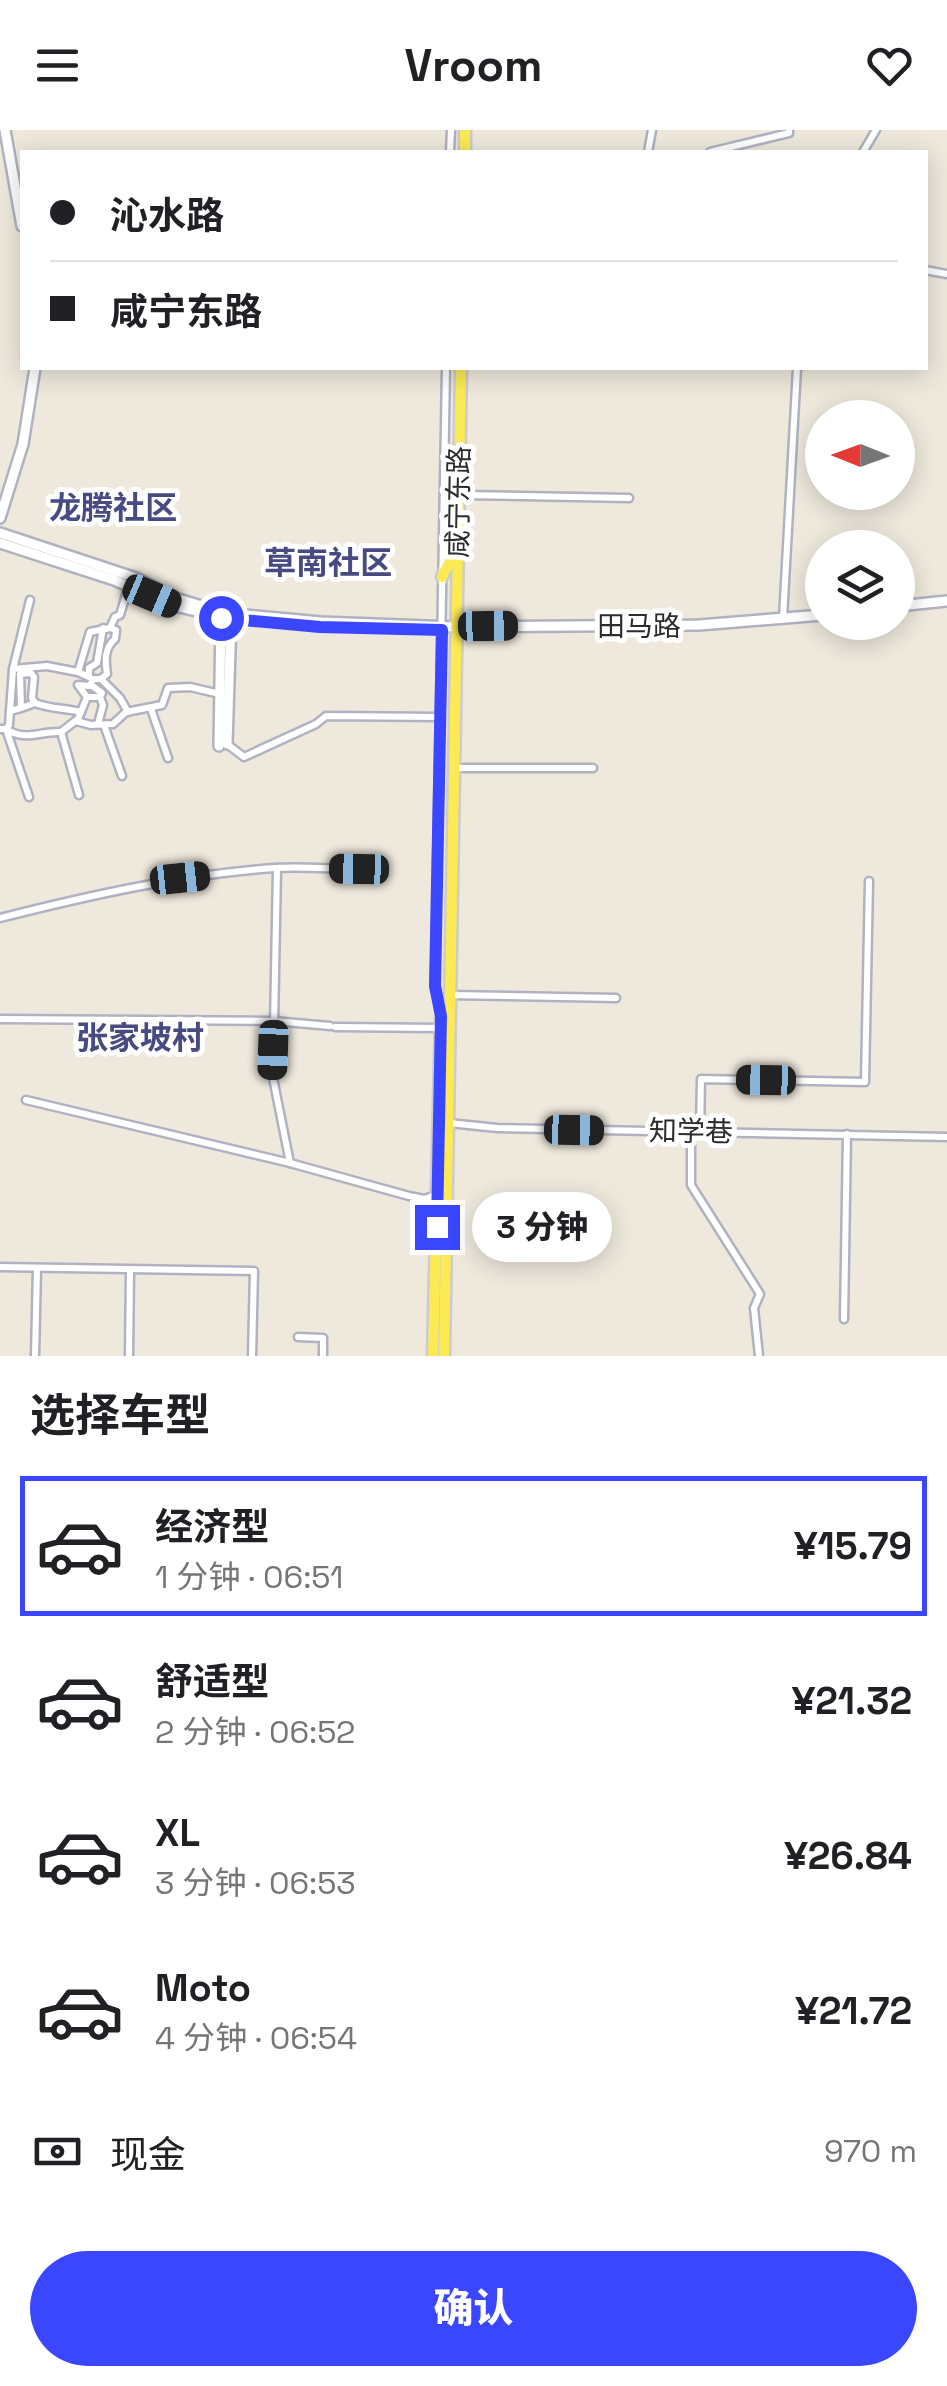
<!DOCTYPE html>
<html lang="zh">
<meta charset="utf-8">
<style>
:root{--surface:#fff;--page:#f6f6f6;--text:#202124;--muted:#757577;--line:#e0e0e0;--accent:#3a46ff}
body{margin:0;font-family:"Space Grotesk","Noto Sans SC",sans-serif;background:var(--page);color:var(--text);height:100vh;display:flex;flex-direction:column;font-size:38px;white-space:nowrap}
*{box-sizing:border-box;margin:0}
p{font-size:32px;color:var(--muted)}
.icon{flex:none;width:55px;height:55px;fill:none;stroke:currentColor;stroke-width:2;stroke-linecap:round;stroke-linejoin:round}
.map{position:relative;height:1226px;overflow:hidden}
.sheet{display:flex;flex-direction:column;background:var(--surface);flex:1}
.sheet>*{flex:none}
.banner{position:absolute;left:20px;top:20px;width:908px;height:220px;border-radius:0px;box-shadow:0 5px 25px #0003;display:grid;align-content:center;height:220px;padding:0 30px;background:var(--surface)}
.needle{width:65px;rotate:271deg}
.controls{position:absolute;left:805px;top:270px;display:grid;gap:20px}
.controls a{display:grid;place-items:center;width:110px;height:110px;border-radius:50%;background:var(--surface);box-shadow:0 5px 25px #0003;font-size:50px}
.end{position:absolute;width:45px;height:45px;margin:-22px;border:12px solid #3a46ff;background:#fff;box-shadow:0 0 0 5px #fff}
.from{border-radius:50%}
.bubble{position:absolute;height:70px;border-radius:35px;background:var(--surface);box-shadow:0 5px 25px #0003;font-size:32px;font-weight:800;line-height:70px;text-align:center}
.car{position:absolute;width:30px;height:60px;margin:-30px -15px;border-radius:12px;box-shadow:0 0 8px 2px #0007;background:linear-gradient(#222 24%,#8ab4d8 0 40%,#222 0 76%,#8ab4d8 0 86%,#222 0)}
.banner b{display:flex;align-items:center;gap:35px;height:95px;font-size:38px}
.banner b+b{border-top:2px solid var(--line)}
.banner i{width:25px;height:25px;background:var(--text)}
ul{padding:0;list-style:none}
li{display:flex;align-items:center;gap:30px;height:140px;margin:0 20px 15px;padding:0 10px;border:5px solid transparent;border-radius:0px}
li div{flex:1}
li b{display:block;font-size:38px}
li em{font-style:normal;font-weight:800}
li.on{border-color:var(--accent)}
li>.icon{width:90px;height:90px;stroke-width:1.5}
h2{padding:0 30px;font-size:45px;line-height:120px}
.pay{display:flex;align-items:center;gap:25px;height:110px;padding:0 30px;font-size:38px}
.pay p{margin-inline-start:auto}
.primary-button{display:flex;gap:20px;margin-top:auto;padding:20px 30px}
.primary-button a{flex:1;height:115px;border-radius:60px;background:var(--accent);color:#fff;font-size:40px;font-weight:800;line-height:115px;text-align:center}
header{display:flex;justify-content:space-between;align-items:center;height:130px;padding:0 30px;background:var(--surface);font-size:45px;font-weight:800}
.map>svg:first-child{display:block}
.lines{fill:none;stroke-linecap:round;stroke-linejoin:round}
.street-casing{stroke:#b1b2c1;stroke-width:11}
.secondary-casing{stroke:#b1b2c1;stroke-width:14}
.primary-casing{stroke:#ccc;stroke-width:15}
.street{stroke:#fff;stroke-width:6}
.secondary{stroke:#fff;stroke-width:9}
.primary{stroke:#fcea55;stroke-width:10}
.route{stroke:#3a46ff;stroke-width:12}
.labels{text-anchor:middle;stroke-width:10;stroke-linejoin:round;paint-order:stroke}
.street-label{font-size:28px;fill:#2c2c2c;stroke:#fff}
.quarter-label{font-size:32px;font-weight:bold;fill:#484b81;stroke:#fff}
</style>
<header><svg class="icon" aria-label="menu" viewBox="0 0 24 24"><path d="M4 6h16M4 12h16M4 18h16"/></svg>Vroom<svg class="icon" aria-label="heart" viewBox="0 0 24 24"><path d="M12 20l-8-8c-3-5 5-10 8-4 3-6 11-1 8 4z"/></svg></header>
<div class="map">
<svg width="947" height="1226" viewBox="0 0 947 1226">
<rect width="100%" height="100%" fill="#efe9dd"/>
<g class="lines">
<defs>
<g id="street">
<polyline points="450,22 451,0"/>
<polyline points="648,22 652,0"/>
<polyline points="710,22 789,3 789,0"/>
<polyline points="863,22 876,0"/>
<polyline points="925,140 947,144"/>
<polyline points="462,365 629,368"/>
<polyline points="783,488 797,238"/>
<polyline points="13,539 30,470"/>
<polyline points="78,542 89,547 89,538 97,533 103,498"/>
<polyline points="101,549 120,568 128,582"/>
<polyline points="87,567 100,567 102,563 91,555"/>
<path d="M 35,573 C 50,579 65,578 81,582"/>
<polyline points="151,579 168,628"/>
<polyline points="10,581 21,578 20,544 31,543 34,547 32,568 35,573 21,578"/>
<polyline points="76,591 91,595 113,594 126,582 162,575 168,558 190,557 220,564"/>
<polyline points="98,594 103,575 100,567"/>
<polyline points="104,595 122,646"/>
<polyline points="0,599 6,599 9,595 13,539 47,536 78,542 90,502 110,498 115,487 120,485 128,458"/>
<polyline points="61,602 79,665"/>
<polyline points="227,614 244,627 316,594 326,586 440,587"/>
<polyline points="457,638 593,638"/>
<path d="M 29,667 L 6,599 C 26,612 39,601 61,602 L 78,589 L 87,567 L 78,555 L 90,556 L 93,549 L 101,549 L 107,544 C 105,531 104,518 115,509 L 116,500 L 110,498"/>
<polyline points="277,738 273,948 290,1033"/>
<path d="M 0,788 C 91,765 180,745 274,738 C 302,736 331,739 359,739"/>
<polyline points="448,865 616,868"/>
<polyline points="441,886 435,856 446,238"/>
<polyline points="0,889 274,891 330,896"/>
<polyline points="335,897 441,898"/>
<polyline points="26,970 290,1033 409,1066 424,1069 436,1065"/>
<polyline points="449,993 497,998 947,1007"/>
<polyline points="691,1001 691,1055 760,1164 754,1178 759,1226"/>
<polyline points="700,1002 701,949 865,952 869,751"/>
<polyline points="0,1137 254,1141 252,1226"/>
<polyline points="844,1189 847,1004"/>
<polyline points="298,1207 323,1208 323,1226"/>
<polyline points="35,1226 37,1138"/>
<polyline points="129,1226 130,1140"/>
</g>
<g id="secondary">
<polyline points="5,0 22,96"/>
<polyline points="0,388 23,314 35,238"/>
<polyline points="0,403 136,448 175,468 225,483 321,492 455,497 699,495 822,485"/>
<polyline points="0,413 114,450 171,475 204,483"/>
<polyline points="898,476 947,471"/>
<polyline points="227,614 231,489"/>
<polyline points="219,616 221,488"/>
</g>
<g id="primary">
<polyline points="465,22 465,0"/>
<polyline points="442,447 450,431"/>
<polyline points="433,1226 441,888"/>
<polyline points="444,1226 461,238"/>
</g>
</defs>
<!-- street casing -->
<use href="#street" class="street-casing"/>
<!-- secondary casing -->
<use href="#secondary" class="secondary-casing"/>
<!-- primary casing -->
<use href="#primary" class="primary-casing"/>
<!-- street -->
<use href="#street" class="street"/>
<!-- secondary -->
<use href="#secondary" class="secondary"/>
<!-- primary -->
<use href="#primary" class="primary"/>
</g>
<g class="lines">
<!-- route -->
<polyline class="route" points="221,488 320,497 442,500 435,856 441,886 437,1097"/>
</g>
<g class="labels">
<!-- street labels -->
<g class="street-label">
<text transform="translate(458 372) rotate(-89)" y="10">咸宁东路</text>
<text x="639" y="506">田马路</text>
<text transform="translate(691 1001) rotate(1)" y="10">知学巷</text>
</g>
<!-- quarter labels -->
<g class="quarter-label">
<text x="113" y="389">龙腾社区</text>
<text x="328" y="444">草南社区</text>
<text x="140" y="919">张家坡村</text>
</g>
</g>
</svg>
<div class="controls">
<a><svg class="needle" viewBox="-14 -14 28 28"><path d="M0-13l5 13h-10z" fill="#e53935"/><path d="M0 13l5-13h-10z" fill="#757577"/></svg></a>
<a><svg class="icon" aria-label="layers" viewBox="0 0 24 24"><path d="M12 4l9 5-9 5-9-5zM3 14l9 5 9-5"/></svg></a>
</div>
<i class="end from" style="left:221px;top:488px"></i>
<i class="end" style="left:437px;top:1097px"></i>
<div class="bubble" style="left:472px;top:1062px;width:140px">3 分钟</div>
<i class="car" style="left:152px;top:466px;rotate:113deg"></i>
<i class="car" style="left:488px;top:496px;rotate:89deg"></i>
<i class="car" style="left:359px;top:739px;rotate:271deg"></i>
<i class="car" style="left:180px;top:748px;rotate:84deg"></i>
<i class="car" style="left:273px;top:920px;rotate:182deg"></i>
<i class="car" style="left:766px;top:950px;rotate:271deg"></i>
<i class="car" style="left:574px;top:1000px;rotate:91deg"></i>
<div class="banner">
<b><i class="from"></i>沁水路</b>
<b><i></i>咸宁东路</b>
</div>
</div>
<section class="sheet">
<h2>选择车型</h2>
<ul>
<li class="on"><svg class="icon" aria-label="car" viewBox="0 0 24 24"><path d="M5 17H2v-5l4-1 3-4h7l3 4 3 1v5h-3M9 17h6M6 11h13"/><circle cx="7" cy="17" r="2"/><circle cx="17" cy="17" r="2"/></svg><div><b>经济型</b><p>1 分钟 · 06:51</p></div><em>¥15.79</em></li>
<li><svg class="icon" aria-label="car" viewBox="0 0 24 24"><path d="M5 17H2v-5l4-1 3-4h7l3 4 3 1v5h-3M9 17h6M6 11h13"/><circle cx="7" cy="17" r="2"/><circle cx="17" cy="17" r="2"/></svg><div><b>舒适型</b><p>2 分钟 · 06:52</p></div><em>¥21.32</em></li>
<li><svg class="icon" aria-label="car" viewBox="0 0 24 24"><path d="M5 17H2v-5l4-1 3-4h7l3 4 3 1v5h-3M9 17h6M6 11h13"/><circle cx="7" cy="17" r="2"/><circle cx="17" cy="17" r="2"/></svg><div><b>XL</b><p>3 分钟 · 06:53</p></div><em>¥26.84</em></li>
<li><svg class="icon" aria-label="car" viewBox="0 0 24 24"><path d="M5 17H2v-5l4-1 3-4h7l3 4 3 1v5h-3M9 17h6M6 11h13"/><circle cx="7" cy="17" r="2"/><circle cx="17" cy="17" r="2"/></svg><div><b>Moto</b><p>4 分钟 · 06:54</p></div><em>¥21.72</em></li>
</ul>
<div class="pay"><svg class="icon" aria-label="cash" viewBox="0 0 24 24"><path d="M3 7h18v10H3z"/><circle cx="12" cy="12" r="2"/></svg>现金<p>970 m</p></div>
<div class="primary-button"><a>确认</a></div>
</section>
